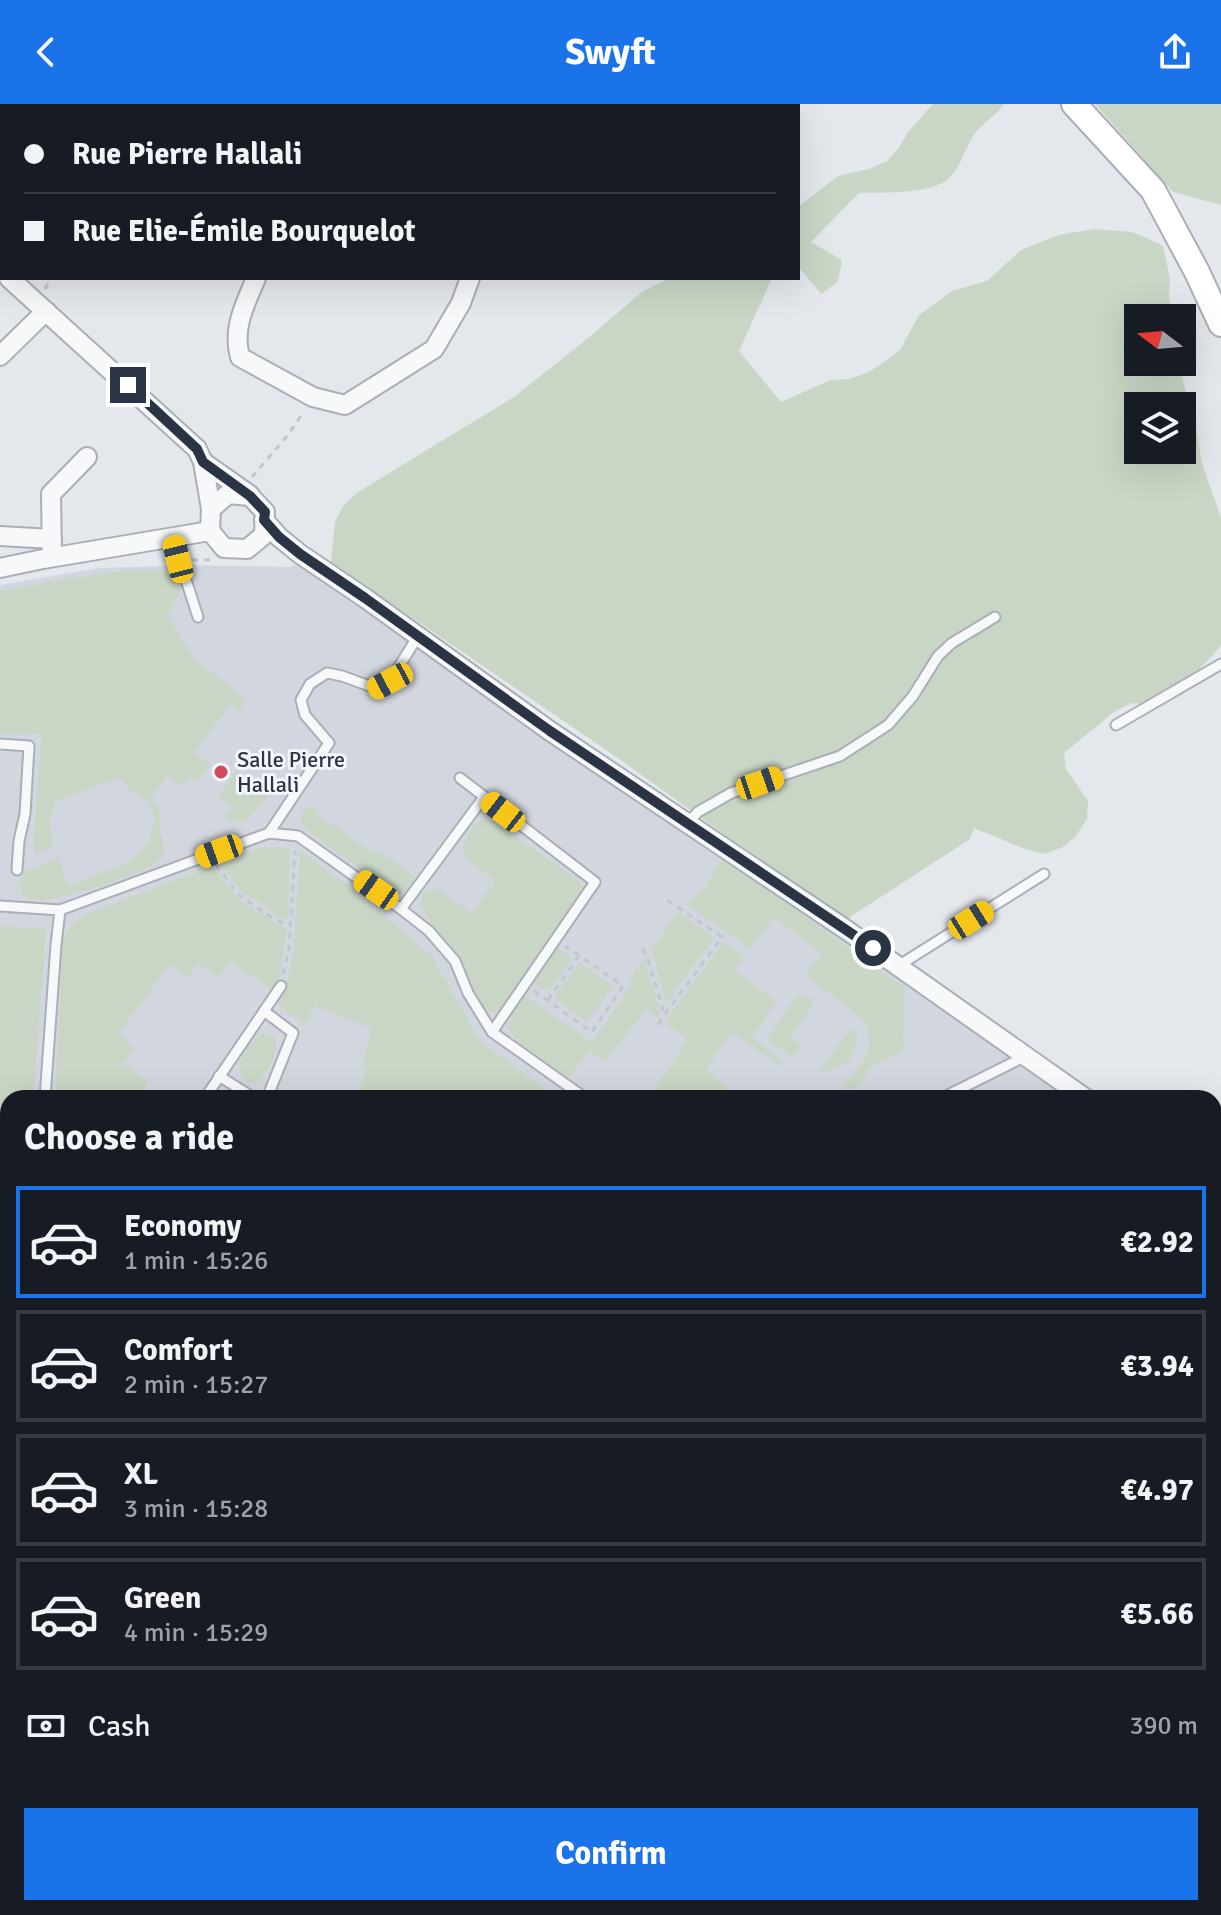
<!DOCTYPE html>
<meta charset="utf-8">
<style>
:root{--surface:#171b24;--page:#20242c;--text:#f1f3f6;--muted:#9ea1a6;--line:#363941;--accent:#1a73e8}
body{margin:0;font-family:Signika,sans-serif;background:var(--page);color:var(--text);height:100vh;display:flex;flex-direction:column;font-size:30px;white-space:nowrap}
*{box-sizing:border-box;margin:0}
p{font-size:26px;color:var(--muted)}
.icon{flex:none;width:44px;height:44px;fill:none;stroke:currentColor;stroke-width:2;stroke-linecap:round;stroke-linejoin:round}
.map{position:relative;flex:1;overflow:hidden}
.drawer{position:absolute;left:0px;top:986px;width:1222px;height:826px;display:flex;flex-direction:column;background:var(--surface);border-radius:24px 24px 0 0;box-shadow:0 8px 32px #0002}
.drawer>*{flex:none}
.banner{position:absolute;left:0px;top:0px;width:800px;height:176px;box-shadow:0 8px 32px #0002;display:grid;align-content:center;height:176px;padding:0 24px;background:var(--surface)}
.needle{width:52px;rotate:286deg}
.buttons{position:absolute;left:1124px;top:200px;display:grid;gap:16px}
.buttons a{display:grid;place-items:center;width:72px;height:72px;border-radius:0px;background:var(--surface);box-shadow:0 8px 32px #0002;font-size:40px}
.end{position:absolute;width:36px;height:36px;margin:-18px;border:10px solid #2b3445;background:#fff;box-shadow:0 0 0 4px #fff}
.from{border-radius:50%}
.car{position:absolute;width:24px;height:48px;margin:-24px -12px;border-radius:10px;box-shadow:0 0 6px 2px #0007;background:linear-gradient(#f5c518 24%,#345 0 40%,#f5c518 0 76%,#345 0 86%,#f5c518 0)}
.banner b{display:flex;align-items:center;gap:28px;height:76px;font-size:30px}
.banner b+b{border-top:2px solid var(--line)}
.banner i{width:20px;height:20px;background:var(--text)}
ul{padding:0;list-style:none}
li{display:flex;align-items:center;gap:24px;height:112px;margin:0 16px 12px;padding:0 8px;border:4px solid var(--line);border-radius:0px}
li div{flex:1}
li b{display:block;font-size:30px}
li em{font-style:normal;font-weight:800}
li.selected{border-color:var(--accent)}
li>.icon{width:72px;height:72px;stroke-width:1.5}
h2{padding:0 24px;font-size:36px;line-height:96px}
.pay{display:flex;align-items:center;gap:20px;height:88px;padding:0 24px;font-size:30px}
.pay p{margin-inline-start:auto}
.primary-button{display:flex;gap:16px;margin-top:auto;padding:16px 24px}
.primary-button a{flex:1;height:92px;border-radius:0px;background:var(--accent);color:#fff;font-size:32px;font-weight:800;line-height:92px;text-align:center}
header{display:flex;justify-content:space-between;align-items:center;height:104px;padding:0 24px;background:var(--accent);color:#fff;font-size:36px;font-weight:800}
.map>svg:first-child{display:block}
.built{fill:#d2d6de}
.green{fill:#c9d6c5;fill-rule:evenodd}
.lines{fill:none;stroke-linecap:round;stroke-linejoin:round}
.service-casing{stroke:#a9aeb7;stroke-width:13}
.minor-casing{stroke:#a9aeb7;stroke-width:22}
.secondary-casing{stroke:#a9aeb7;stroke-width:28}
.path{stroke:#c2c5cb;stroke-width:3;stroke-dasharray:6 6;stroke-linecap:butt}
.service{stroke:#f7f8fa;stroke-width:9}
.minor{stroke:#f7f8fa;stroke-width:18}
.secondary{stroke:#fff;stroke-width:24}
.route{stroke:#2b3445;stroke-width:10}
.poi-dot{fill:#d1495b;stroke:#f4f6f9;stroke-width:3}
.labels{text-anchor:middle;stroke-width:6;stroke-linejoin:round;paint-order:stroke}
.poi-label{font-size:22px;fill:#2b3445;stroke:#f4f6f9;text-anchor:start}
</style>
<header><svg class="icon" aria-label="back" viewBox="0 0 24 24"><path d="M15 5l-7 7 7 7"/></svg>Swyft<svg class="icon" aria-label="share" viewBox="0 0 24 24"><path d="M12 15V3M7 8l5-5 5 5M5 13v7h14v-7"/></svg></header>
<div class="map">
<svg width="1221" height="1811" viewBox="0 0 1221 1811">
<rect width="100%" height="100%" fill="#e4e7ec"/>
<!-- built -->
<g class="built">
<polygon points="309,457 1085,994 8,994 8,1804 458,1804 454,1811 0,1811 0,481 99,464 194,461 289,463"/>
<polygon points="853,1804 1175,1804 1177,1811 845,1811 854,1806"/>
</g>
<!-- green -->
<g class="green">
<path d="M 933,0 L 1004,0 C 996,12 982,19 974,31 C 964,45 962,62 949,74 C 931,91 883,88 859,89 L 811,138 L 842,156 L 838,178 L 821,190 L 798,162 L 798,103 L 838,72 L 869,65 L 887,57 L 898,45 L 909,27 Z"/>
<polygon points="1095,0 1221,0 1221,101 1173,88"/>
<path d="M 1095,125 C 1107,127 1119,126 1130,128 C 1142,131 1152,136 1163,142 L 1170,175 L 1169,193 L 1173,214 L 1138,214 L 1138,258 L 1178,258 L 1187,292 L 1194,310 L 1202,360 L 1221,413 L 1221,541 C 1203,566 1176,583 1151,601 L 1132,599 L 1115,607 L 1064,649 L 1066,665 L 1088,697 L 1087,715 L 1075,733 L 1063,743 L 1045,750 L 1025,745 L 974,724 L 970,735 L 847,815 L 718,726 L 622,657 L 331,458 L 335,418 L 343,402 L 358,388 L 514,293 L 587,235 L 642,188 L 669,174 L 772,174 L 739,247 L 781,298 L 831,276 L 849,275 L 869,268 L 881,260 L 900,246 L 919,211 L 952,187 L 987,177 L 1021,146 L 1059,131 ZM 1138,302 L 1182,302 L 1182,346 L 1138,346 Z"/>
<path d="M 122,467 L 175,467 L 181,487 L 167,511 L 196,557 L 247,594 L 239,607 L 229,600 L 195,649 L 211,660 L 199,678 L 189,672 L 182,681 L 167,671 L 150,696 L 162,709 L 159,722 L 165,746 C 163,750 161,754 158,757 C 146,770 62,795 43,796 C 33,797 26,794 20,787 L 20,774 L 26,767 L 58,754 L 68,782 L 129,758 L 148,739 L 155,716 L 149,700 L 140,691 L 128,685 L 122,673 L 55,697 L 49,719 L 54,742 L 36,750 L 33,740 L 42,630 L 0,629 L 0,487 L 66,475 Z"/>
<path d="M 236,666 L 271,689 L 245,718 C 236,718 230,719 224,711 L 235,704 L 219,692 Z"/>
<path d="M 308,703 L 319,706 L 317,710 L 367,745 L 379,748 L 407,765 L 415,775 L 411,783 L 401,788 L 380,778 L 311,729 C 301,719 296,713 308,703 Z"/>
<polygon points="484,715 494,717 579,777 583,784 499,907 485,907 474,890 462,855 432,820 421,802 422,790 431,785 437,785 472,809 495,777 465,752 462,743 475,720"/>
<polygon points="271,743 290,744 288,817 272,808 256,795 241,788 219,759 251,746"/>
<polygon points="300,747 344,779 431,851 476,930 488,943 558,994 356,994 367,966 362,964 371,924 314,902 304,921 278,901 287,877 293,850"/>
<path d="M 723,754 L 905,884 L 903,947 L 874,961 L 846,994 L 836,994 C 846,980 865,959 869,943 C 871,934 868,925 865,917 L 806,871 L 822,849 L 774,813 L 750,844 L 687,801 L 700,785 L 705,785 Z"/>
<polygon points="212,762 240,797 287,825 279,874 271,885 231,858 218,874 198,860 188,873 174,863 167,864 120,927 126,938 135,945 123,960 149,979 140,994 55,994 63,834 76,817 87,810"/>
<polygon points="678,807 714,834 666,900 652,846"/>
<polygon points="0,822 46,825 34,994 8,994 8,1147 0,1149"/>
<polygon points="724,838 744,852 734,866 776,898 752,934 785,958 781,962 731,928 706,966 727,983 724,989 732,994 696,994 684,986 678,994 648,994 688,936 664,918"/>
<polygon points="558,844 572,854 548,888 534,879"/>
<polygon points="645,854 660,909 657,914 645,905 606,958 589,947 568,975 517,938 508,924 512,909 522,890 592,938 633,879 629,876"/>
<polygon points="579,858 612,882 587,918 554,894"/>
<polygon points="798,892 807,893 814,899 790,933 802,942 793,954 768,935 792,898"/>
<path d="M 849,926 L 856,928 C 860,950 842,970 820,967 Z"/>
<path d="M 265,929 L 275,933 C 278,952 270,963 259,978 C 251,979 246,979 242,972 C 232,956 252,936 265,929 Z"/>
<polygon points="8,1169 8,1464 0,1462 0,1172"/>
<polygon points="1221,1508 1221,1811 1177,1811 1175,1804 1214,1804 1214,1509"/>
<polygon points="684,1804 853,1804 854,1806 845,1811 689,1811"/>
</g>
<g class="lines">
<defs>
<g id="service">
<polyline points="172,433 198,513"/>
<polyline points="1116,621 1221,560"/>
<polyline points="0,640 29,642 25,710 19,737 17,766"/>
<polyline points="460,674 595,778 492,928"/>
<polyline points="687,719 698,708 731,689 840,652 888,621 913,592 938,552 952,539 995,513"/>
<polyline points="269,729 329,639 305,611 301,596 310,580 327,569 342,572 375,584 390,577 418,532"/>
<polyline points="0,802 60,806 269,729 298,732 401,805 429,827 455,857 468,889 492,928 585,994"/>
<polyline points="401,805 484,693"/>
<polyline points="898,862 1044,770"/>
<polyline points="264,907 293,929 267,994"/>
<polyline points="219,972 254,994"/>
<polyline points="45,994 56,841 60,806"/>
<polyline points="205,994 281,882"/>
<polyline points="942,994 1026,952"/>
<polyline points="0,1164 8,1162"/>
<polyline points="1214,1214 1221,1215"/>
</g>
<g id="minor">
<polyline points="246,0 247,2"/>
<polyline points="558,0 562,2"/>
<polyline points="136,2 137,0"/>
<polyline points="9,174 197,345 203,358 211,405"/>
<path d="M 256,174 C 245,201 232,224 240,253 L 313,293 L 345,301 L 434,245 L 461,199 L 470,174"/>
<polyline points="0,252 46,207"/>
<polyline points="203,358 250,391"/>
<polygon points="228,390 250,392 265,408 264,431 247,445 224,444 210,427 211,405"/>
<polyline points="264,416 279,433 300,450 365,494 550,627 848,827 1085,994"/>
<polyline points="0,432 52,435"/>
<polyline points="52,453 51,390 87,353"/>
<polyline points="0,464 43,455 210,427"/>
<polyline points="1214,1085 1221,1090"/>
<polyline points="1214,1368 1221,1367"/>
<polyline points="0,1576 8,1573"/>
<polyline points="0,1624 8,1652"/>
<polyline points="0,1748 8,1746"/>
<polyline points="149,1804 161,1811"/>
<polyline points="130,1811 134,1804"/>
<polyline points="347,1811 351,1804"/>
</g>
<g id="secondary">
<polyline points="1074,0 1153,86 1197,168 1221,220"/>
<polyline points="1214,1121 1221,1109"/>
<polyline points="1214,1145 1221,1156"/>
</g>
</defs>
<!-- service casing -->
<use href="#service" class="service-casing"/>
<!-- minor casing -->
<use href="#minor" class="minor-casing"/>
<!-- secondary casing -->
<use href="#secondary" class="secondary-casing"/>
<!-- path -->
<g class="path">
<polyline points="45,185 51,174"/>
<polyline points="252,373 288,331 304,307"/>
<polyline points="192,456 212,456"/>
<polyline points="216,761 239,791 274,815 289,821"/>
<polyline points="642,845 647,852 664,909"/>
<polyline points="283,870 289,845 295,747"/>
<polyline points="534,887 592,928 623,882 565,842"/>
<polyline points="548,896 579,852"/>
<polyline points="658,920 722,833 667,796"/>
<polyline points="683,994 685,994"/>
<polyline points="0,1482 8,1485"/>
<polyline points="479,1804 486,1811"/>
</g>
<!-- service -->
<use href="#service" class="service"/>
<!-- minor -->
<use href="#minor" class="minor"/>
<!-- secondary -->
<use href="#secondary" class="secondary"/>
</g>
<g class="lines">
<!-- route -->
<polyline class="route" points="128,281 197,345 203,358 250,392 265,408 264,416 279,433 300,450 365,494 550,627 873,844"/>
</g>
<!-- markers -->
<circle class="poi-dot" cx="221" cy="668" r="8"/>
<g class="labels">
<!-- poi labels -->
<g class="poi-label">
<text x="237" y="663">Salle Pierre<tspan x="237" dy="25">Hallali</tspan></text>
</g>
</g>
</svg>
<div class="buttons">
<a><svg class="needle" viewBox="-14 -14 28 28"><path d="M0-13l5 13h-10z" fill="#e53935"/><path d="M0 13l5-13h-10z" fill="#9ea1a6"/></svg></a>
<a><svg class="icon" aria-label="layers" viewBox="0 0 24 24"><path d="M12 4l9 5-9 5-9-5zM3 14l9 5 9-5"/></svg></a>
</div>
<i class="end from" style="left:873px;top:844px"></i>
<i class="end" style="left:128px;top:281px"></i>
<i class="car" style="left:178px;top:455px;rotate:346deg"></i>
<i class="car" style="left:390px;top:577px;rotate:242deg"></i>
<i class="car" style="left:760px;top:679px;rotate:71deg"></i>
<i class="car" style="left:503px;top:708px;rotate:308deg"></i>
<i class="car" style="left:219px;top:747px;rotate:250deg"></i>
<i class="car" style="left:376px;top:786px;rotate:305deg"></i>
<i class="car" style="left:971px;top:816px;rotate:58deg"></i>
<div class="banner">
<b><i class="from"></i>Rue Pierre Hallali</b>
<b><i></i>Rue Elie-Émile Bourquelot</b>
</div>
<section class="drawer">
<h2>Choose a ride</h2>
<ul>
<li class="selected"><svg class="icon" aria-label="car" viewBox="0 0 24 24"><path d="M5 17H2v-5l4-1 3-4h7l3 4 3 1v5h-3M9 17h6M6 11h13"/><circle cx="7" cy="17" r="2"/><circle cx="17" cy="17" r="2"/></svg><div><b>Economy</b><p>1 min · 15:26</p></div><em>€2.92</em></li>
<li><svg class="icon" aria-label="car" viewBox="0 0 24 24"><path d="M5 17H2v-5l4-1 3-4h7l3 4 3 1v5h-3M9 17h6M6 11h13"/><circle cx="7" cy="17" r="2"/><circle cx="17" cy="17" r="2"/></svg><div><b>Comfort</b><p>2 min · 15:27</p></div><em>€3.94</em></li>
<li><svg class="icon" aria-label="car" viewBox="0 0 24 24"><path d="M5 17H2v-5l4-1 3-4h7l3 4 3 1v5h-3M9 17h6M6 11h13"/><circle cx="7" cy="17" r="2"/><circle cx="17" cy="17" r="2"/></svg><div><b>XL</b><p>3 min · 15:28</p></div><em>€4.97</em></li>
<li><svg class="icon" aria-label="car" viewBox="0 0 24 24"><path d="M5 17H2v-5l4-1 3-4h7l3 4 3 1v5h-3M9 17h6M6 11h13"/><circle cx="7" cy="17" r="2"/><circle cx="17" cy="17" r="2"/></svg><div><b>Green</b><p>4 min · 15:29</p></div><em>€5.66</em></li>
</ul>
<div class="pay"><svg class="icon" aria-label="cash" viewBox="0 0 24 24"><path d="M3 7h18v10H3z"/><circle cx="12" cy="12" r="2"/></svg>Cash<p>390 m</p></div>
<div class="primary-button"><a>Confirm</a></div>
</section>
</div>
